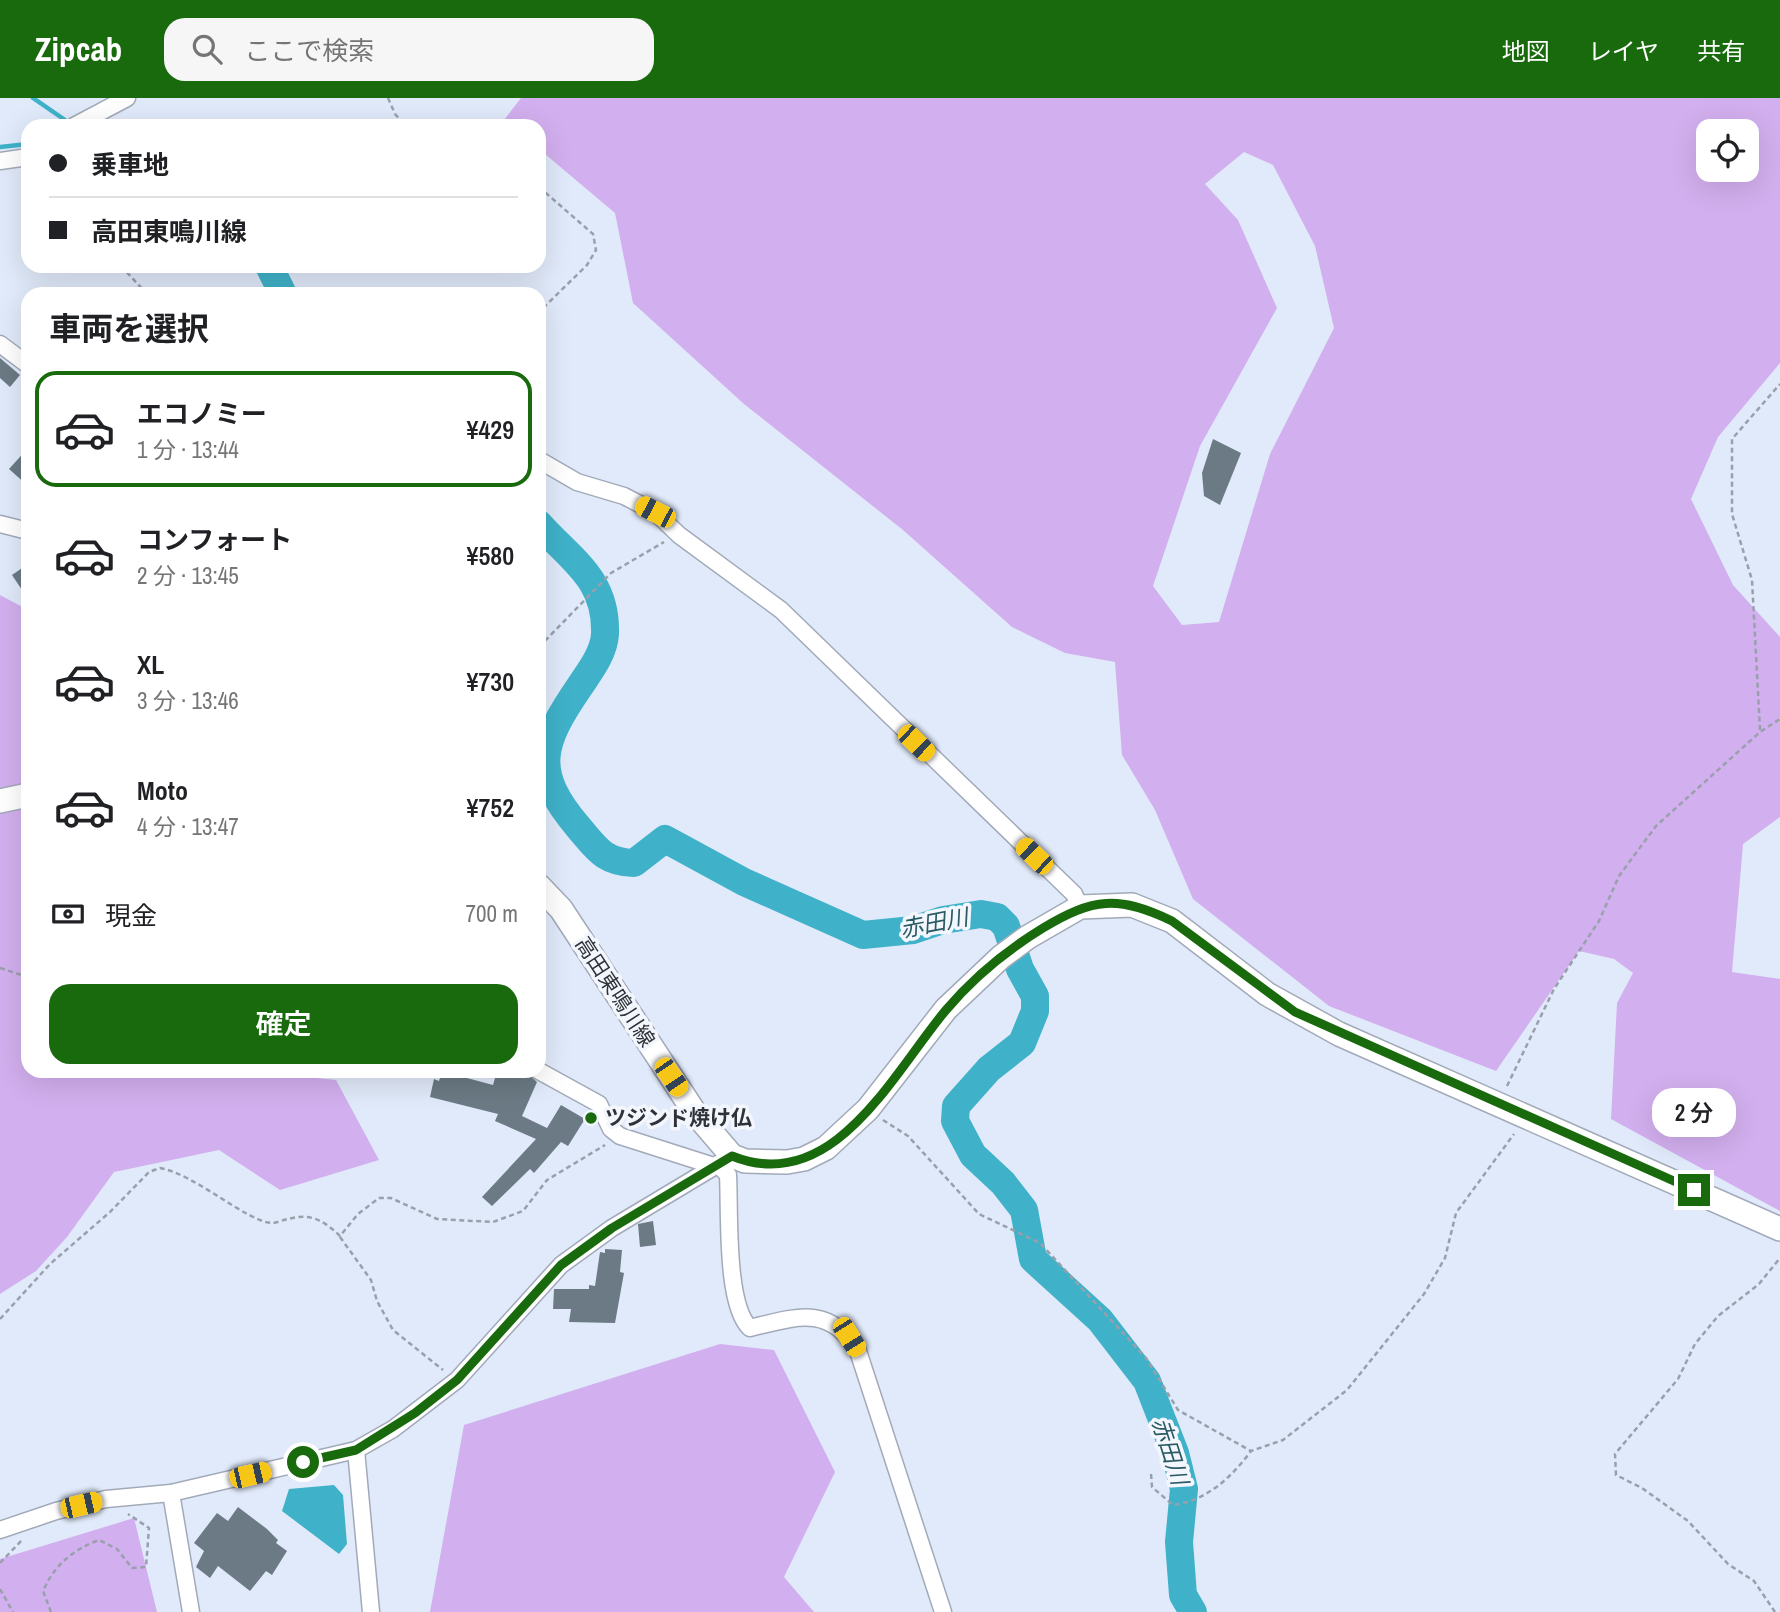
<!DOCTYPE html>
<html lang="ja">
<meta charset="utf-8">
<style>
:root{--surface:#fff;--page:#f6f6f6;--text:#202124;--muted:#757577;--line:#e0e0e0;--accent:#196a0d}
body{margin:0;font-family:"Archivo Narrow","Noto Sans JP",sans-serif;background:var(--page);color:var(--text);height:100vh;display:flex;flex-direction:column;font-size:26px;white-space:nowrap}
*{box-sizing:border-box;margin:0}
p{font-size:23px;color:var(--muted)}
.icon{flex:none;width:38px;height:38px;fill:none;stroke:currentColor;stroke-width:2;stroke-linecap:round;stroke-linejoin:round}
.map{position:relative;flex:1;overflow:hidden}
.sheet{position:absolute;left:21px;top:189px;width:525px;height:791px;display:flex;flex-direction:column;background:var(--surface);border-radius:21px;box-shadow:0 7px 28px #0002}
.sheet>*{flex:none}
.top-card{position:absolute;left:21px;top:21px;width:525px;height:154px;border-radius:21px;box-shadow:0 7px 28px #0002;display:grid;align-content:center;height:154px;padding:0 28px;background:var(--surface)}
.fabs{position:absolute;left:1696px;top:21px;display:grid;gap:14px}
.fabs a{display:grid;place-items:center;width:63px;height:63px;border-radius:14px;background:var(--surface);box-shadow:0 7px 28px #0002;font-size:35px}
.end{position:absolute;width:32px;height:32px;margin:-16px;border:9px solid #196a0d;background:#fff;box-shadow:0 0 0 4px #fff}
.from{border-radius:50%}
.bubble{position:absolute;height:49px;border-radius:21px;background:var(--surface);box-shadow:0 7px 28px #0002;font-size:23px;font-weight:600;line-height:49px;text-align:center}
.car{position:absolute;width:21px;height:42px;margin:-21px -10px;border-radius:9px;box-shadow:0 0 5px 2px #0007;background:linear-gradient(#f5c518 24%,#345 0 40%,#f5c518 0 76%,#345 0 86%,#f5c518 0)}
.top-card b{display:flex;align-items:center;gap:24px;height:66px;font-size:26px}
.top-card b+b{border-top:2px solid var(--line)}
.top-card i{width:18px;height:18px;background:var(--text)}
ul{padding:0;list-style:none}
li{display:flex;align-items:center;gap:21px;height:116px;margin:0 14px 10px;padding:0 14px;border:4px solid transparent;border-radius:21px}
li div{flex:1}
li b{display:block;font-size:26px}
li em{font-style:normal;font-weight:600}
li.on{border-color:var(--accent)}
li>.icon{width:63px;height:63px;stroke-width:1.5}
h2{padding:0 28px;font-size:32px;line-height:84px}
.pay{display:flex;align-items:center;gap:18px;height:77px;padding:0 28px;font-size:26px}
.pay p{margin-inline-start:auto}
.action{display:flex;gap:14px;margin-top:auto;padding:14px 28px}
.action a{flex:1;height:80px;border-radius:21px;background:var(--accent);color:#fff;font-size:28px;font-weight:600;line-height:80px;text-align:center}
header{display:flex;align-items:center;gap:42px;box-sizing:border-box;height:98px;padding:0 35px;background:var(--accent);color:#fff}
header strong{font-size:33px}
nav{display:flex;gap:38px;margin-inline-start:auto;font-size:24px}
.search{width:490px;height:63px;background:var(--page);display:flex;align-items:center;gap:18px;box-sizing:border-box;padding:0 24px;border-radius:21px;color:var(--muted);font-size:26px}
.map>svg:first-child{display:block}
.green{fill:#d2afee;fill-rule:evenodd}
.water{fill:#3fb2c9}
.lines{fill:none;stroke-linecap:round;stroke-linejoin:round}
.stream{stroke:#3fb2c9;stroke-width:4.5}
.river{stroke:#3fb2c9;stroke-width:28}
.building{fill:#6b7a84}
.street-casing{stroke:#a2aab9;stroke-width:19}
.secondary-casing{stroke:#a2aab9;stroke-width:26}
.path{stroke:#99a0ac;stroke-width:2.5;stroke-dasharray:5 3.5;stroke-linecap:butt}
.street{stroke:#fff;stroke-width:16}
.secondary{stroke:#fff;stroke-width:23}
.route{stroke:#196a0d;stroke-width:9}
.poi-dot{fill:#196a0d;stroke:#f3f7fd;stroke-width:2.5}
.labels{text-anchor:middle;stroke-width:7;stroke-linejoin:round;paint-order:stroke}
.street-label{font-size:21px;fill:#2f3339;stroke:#f3f7fd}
.poi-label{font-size:21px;font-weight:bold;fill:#2f3339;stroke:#f3f7fd;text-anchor:start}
.water-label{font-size:23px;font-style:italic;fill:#2b5b65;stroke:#f3f7fd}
</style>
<header>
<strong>Zipcab</strong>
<div class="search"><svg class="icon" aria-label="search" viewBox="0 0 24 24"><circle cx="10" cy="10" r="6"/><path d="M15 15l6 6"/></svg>ここで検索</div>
<nav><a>地図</a><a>レイヤ</a><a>共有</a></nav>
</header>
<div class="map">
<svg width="1780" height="1514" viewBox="0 0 1780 1514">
<rect width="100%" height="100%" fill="#e1eafa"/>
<!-- green -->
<g class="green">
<path d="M 521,0 L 1780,0 L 1780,265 L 1718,339 L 1691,401 L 1733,487 L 1780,539 L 1780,719 L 1743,746 L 1732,874 L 1780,881 L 1780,1113 L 1611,1021 L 1617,905 L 1633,875 L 1614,861 L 1579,853 L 1496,973 L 1329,908 L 1193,801 L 1155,712 L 1122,657 L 1115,564 L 1065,555 L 1012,529 L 903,432 L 744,306 L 633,205 L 615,115 L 539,51 L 539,28 L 512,28 L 504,22 ZM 1746,33 L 1746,72 L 1708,72 L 1708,33 ZM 1244,54 L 1273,67 L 1315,148 L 1334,230 L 1270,356 L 1219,524 L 1182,527 L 1153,488 L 1200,348 L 1277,210 L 1238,122 L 1205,86 Z"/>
<polygon points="0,497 28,512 28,685 0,691"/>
<polygon points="28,706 28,973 247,973 336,982 379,1062 280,1092 219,1052 114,1074 67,1139 36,1173 0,1196 0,711"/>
<polygon points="720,1246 774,1252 835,1374 784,1479 814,1514 430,1514 464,1327"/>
<polygon points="134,1420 157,1514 0,1514 0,1461"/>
</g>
<!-- water -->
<polygon class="water" points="334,1387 343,1397 347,1446 339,1456 282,1413 289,1391"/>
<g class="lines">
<!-- stream -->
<g class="stream">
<polyline points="33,0 65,22 59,28"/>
<polyline points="0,49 28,46"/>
</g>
<!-- river -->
<g class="river">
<polyline points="269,168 283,196"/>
<path d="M 539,426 C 571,462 607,481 605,536 C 604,555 590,573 580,588 C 541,645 530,673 579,730 C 597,751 604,764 634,765 L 665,741 L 744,784 L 863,837 L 913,832 L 943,822 L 981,816 L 997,819 L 1006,828 L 1020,871 L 1035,898 L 1035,913 L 1022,945 L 989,971 L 956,1008 L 955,1023 L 973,1057 L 1003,1085 L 1024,1112 L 1033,1161 L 1100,1222 L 1147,1283 L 1175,1355 L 1184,1391 L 1179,1444 L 1183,1497 L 1193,1514"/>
</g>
</g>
<!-- building -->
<g class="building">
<polygon points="0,260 20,277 10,289 0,280"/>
<polygon points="1213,341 1241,355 1220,407 1204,398 1202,375"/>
<polygon points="28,350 28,388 9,371"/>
<polygon points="28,466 28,501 12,477"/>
<polygon points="442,973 469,973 467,980 493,987 497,973 514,976 525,973 537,984 522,1018 547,1030 561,1007 585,1021 568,1048 561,1044 534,1075 530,1071 492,1108 482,1099 536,1041 495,1023 498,1016 430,999 434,981 439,983"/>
<polygon points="653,1123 656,1147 640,1149 638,1126"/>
<polygon points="605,1151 622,1152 620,1174 624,1175 615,1225 569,1224 571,1211 553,1211 554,1191 589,1191 589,1187 595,1188 600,1154 605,1155"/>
<polygon points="238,1409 267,1431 278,1442 276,1445 287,1453 272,1477 266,1473 250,1493 218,1468 210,1480 196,1469 204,1453 194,1445 217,1415 228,1423"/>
</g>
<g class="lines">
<defs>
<g id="street">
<polyline points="74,28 127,0"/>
<polyline points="0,63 28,59"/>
<polyline points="0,246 28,267"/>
<polyline points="539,362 577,384 624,398 655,414 679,437 781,512 1074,796 1080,809"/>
<polyline points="0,426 28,433"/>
<polyline points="539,973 599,1006 611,1031 620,1038 714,1068"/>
<path d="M 718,1066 L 728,1077 C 730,1112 725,1207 750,1230 C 796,1219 829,1206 858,1253 L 943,1514"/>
<polyline points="356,1352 371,1514"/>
<polyline points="171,1395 191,1514"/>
<polyline points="0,1432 56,1413 106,1401 171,1395 356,1352 393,1331 457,1282 561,1167 612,1130 732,1058"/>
</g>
<g id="secondary">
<polyline points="0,703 28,697"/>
<polyline points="539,788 561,811 695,1015 732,1058 745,1063 787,1064 804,1061 826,1050 868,1011 946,911 1001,859 1028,839 1080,809 1132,807 1172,823 1267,896 1339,936 1780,1131"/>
</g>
</defs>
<!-- street casing -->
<use href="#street" class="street-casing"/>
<!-- secondary casing -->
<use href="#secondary" class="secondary-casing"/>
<!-- path -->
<g class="path">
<polyline points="388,0 395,16 406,28"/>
<polyline points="539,89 593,136 596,152 587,167 539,214"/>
<polyline points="121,168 147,196"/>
<polyline points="539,549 611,475 664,444"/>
<polyline points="1760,632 1752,482 1732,416 1732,341 1780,286"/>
<polyline points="0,870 28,879"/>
<polyline points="1507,988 1554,891 1599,823 1619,778 1656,728 1760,634 1780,621"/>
<polyline points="883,1022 908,1038 979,1116 1040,1145 1146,1260 1178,1312 1251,1353 1283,1342 1347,1292 1424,1196 1445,1160 1456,1115 1514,1036"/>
<polyline points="340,1139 371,1182 377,1203 393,1232 443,1272"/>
<path d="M 0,1221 L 50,1166 L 110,1114 L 149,1074 L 160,1070 C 195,1076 247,1124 272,1125 C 276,1125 283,1122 288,1121 C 311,1115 323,1122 340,1138 L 358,1116 L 379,1100 L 391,1100 L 437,1121 L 493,1124 L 523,1113 L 547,1082 L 605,1047"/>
<path d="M 1151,1376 L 1152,1389 L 1173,1407 C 1206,1403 1231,1380 1251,1353"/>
<polyline points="0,1465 22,1442"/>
<polyline points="0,1491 13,1514"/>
<path d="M 51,1514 L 43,1493 C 55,1466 73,1452 99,1442 L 117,1451 L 132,1470 L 146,1469 L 149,1430 L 128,1416"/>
<polyline points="1775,1514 1754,1483 1728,1466 1688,1423 1642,1390 1616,1377 1615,1356 1678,1281 1695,1246 1718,1218 1759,1186 1780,1160"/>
</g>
<!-- street -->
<use href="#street" class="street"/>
<!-- secondary -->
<use href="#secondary" class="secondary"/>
</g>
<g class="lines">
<!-- route -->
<path class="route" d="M 303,1364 L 356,1352 L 415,1315 L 457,1282 L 561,1167 L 612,1130 L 732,1058 C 833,1099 893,975 946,912 C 973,880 1007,852 1043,830 C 1093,800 1118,797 1172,823 L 1295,914 L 1694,1092"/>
</g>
<!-- markers -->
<circle class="poi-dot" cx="591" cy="1020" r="7"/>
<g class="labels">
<!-- street labels -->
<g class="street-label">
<text transform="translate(615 894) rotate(57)" y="7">高田東鳴川線</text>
</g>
<!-- poi labels -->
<g class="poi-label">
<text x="605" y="1027">ツジンド焼け仏</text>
</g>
<!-- water labels -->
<g class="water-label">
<text transform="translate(934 825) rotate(-11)" y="8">赤田川</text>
<text transform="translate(1170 1353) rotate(72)" y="8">赤田川</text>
</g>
</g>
</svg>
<div class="fabs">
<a><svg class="icon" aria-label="locate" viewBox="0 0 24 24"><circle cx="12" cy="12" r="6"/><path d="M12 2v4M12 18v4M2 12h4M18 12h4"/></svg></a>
</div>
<i class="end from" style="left:303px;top:1364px"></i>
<i class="end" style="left:1694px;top:1092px"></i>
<div class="bubble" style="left:1652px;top:990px;width:84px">2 分</div>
<i class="car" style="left:655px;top:414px;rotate:297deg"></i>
<i class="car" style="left:916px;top:645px;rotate:134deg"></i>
<i class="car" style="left:1034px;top:758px;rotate:314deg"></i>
<i class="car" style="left:671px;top:979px;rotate:146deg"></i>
<i class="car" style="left:849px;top:1239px;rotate:148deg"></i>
<i class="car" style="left:250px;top:1377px;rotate:77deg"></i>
<i class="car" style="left:81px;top:1407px;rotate:77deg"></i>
<div class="top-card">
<b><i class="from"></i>乗車地</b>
<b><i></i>高田東鳴川線</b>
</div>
<section class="sheet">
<h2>車両を選択</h2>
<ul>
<li class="on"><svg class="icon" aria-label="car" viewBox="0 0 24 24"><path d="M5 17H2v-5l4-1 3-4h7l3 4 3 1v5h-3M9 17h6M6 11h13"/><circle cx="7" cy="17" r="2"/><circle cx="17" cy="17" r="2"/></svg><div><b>エコノミー</b><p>1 分 · 13:44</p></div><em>¥429</em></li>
<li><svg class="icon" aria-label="car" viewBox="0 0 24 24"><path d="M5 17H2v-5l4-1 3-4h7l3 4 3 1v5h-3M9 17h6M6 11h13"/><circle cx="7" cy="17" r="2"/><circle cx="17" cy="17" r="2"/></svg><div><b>コンフォート</b><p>2 分 · 13:45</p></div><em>¥580</em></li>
<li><svg class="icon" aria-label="car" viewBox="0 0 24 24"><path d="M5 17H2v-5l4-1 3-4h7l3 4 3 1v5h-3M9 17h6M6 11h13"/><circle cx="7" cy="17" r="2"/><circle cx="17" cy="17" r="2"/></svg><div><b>XL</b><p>3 分 · 13:46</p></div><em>¥730</em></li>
<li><svg class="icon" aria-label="car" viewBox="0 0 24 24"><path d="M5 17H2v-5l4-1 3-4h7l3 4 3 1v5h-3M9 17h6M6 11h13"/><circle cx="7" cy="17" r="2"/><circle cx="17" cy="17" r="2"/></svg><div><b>Moto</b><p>4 分 · 13:47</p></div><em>¥752</em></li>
</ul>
<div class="pay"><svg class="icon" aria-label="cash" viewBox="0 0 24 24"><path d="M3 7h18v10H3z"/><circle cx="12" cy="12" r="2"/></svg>現金<p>700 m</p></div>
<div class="action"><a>確定</a></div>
</section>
</div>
